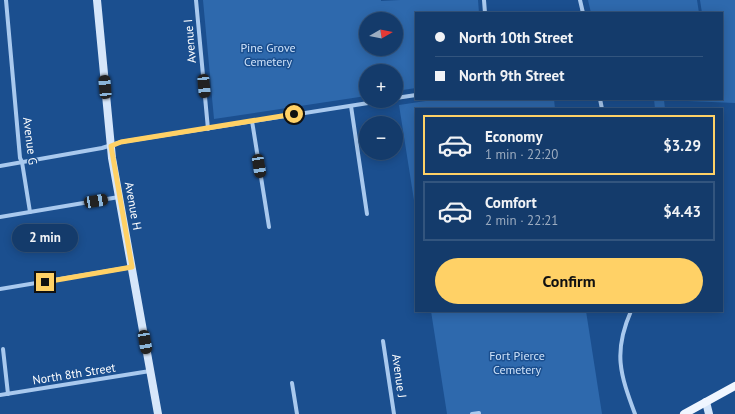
<!DOCTYPE html>
<meta charset="utf-8">
<style>
:root{--surface:#143b6b;--page:#1d4271;--text:#f1f3f6;--muted:#9dadc1;--line:#33557e;--accent:#ffd166}
body{margin:0;font-family:"PT Sans",sans-serif;background:var(--page);color:var(--text);height:100vh;display:flex;flex-direction:column;font-size:15px;white-space:nowrap}
*{box-sizing:border-box;margin:0}
p{font-size:13px;color:var(--muted)}
.icon{flex:none;width:22px;height:22px;fill:none;stroke:currentColor;stroke-width:2;stroke-linecap:round;stroke-linejoin:round}
.map{position:relative;flex:1;overflow:hidden}
.drawer{position:absolute;left:415px;top:108px;width:308px;height:204px;display:flex;flex-direction:column;background:var(--surface);border-radius:0px;box-shadow:0 2px 10px #0003,0 0 0 1px var(--line)}
.drawer>*{flex:none}
.hud{position:absolute;left:415px;top:12px;width:308px;height:88px;border-radius:0px;box-shadow:0 2px 10px #0003,0 0 0 1px var(--line);display:grid;align-content:center;height:88px;padding:0 20px;background:var(--surface)}
.needle{width:26px;rotate:81deg}
.fabs{position:absolute;left:359px;top:12px;display:grid;gap:8px}
.fabs a{display:grid;place-items:center;width:44px;height:44px;border-radius:50%;background:var(--surface);box-shadow:0 2px 10px #0003,0 0 0 1px var(--line);font-size:20px}
.end{position:absolute;width:18px;height:18px;margin:-9px;border:5px solid #ffd166;background:#111;box-shadow:0 0 0 2px #111}
.from{border-radius:50%}
.bubble{position:absolute;height:28px;border-radius:14px;background:var(--surface);box-shadow:0 2px 10px #0003,0 0 0 1px var(--line);font-size:13px;font-weight:700;line-height:28px;text-align:center}
.car{position:absolute;width:12px;height:24px;margin:-12px -6px;border-radius:5px;box-shadow:0 0 3px 1px #0007;background:linear-gradient(#222 24%,#8ab4d8 0 40%,#222 0 76%,#8ab4d8 0 86%,#222 0)}
.hud b{display:flex;align-items:center;gap:14px;height:38px;font-size:15px}
.hud b+b{border-top:1px solid var(--line)}
.hud i{width:10px;height:10px;background:var(--text)}
ul{padding:7px 0 0;list-style:none}
li{display:flex;align-items:center;gap:12px;height:60px;margin:0 8px 6px;padding:0 12px;border:2px solid var(--line);border-radius:0px}
li div{flex:1}
li b{display:block;font-size:15px}
li em{font-style:normal;font-weight:700}
li.current{border-color:var(--accent)}
li>.icon{width:36px;height:36px;stroke-width:1.5}
.button{display:flex;gap:8px;margin-top:auto;padding:8px 20px}
.button a{flex:1;height:46px;border-radius:24px;background:var(--accent);color:#111;font-size:16px;font-weight:700;line-height:46px;text-align:center}
.map>svg:first-child{display:block}
.green{fill:#2e69ad;fill-rule:evenodd}
.lines{fill:none;stroke-linecap:round;stroke-linejoin:round}
.street{stroke:#a9c9ee;stroke-width:4}
.secondary{stroke:#d6e6fa;stroke-width:8}
.primary{stroke:#f0f6ff;stroke-width:8}
.route{stroke:#ffd166;stroke-width:5}
.labels{text-anchor:middle;stroke-width:3;stroke-linejoin:round;paint-order:stroke}
.street-label{font-size:12px;fill:#fff;stroke:#1b4f8f}
.park-label{font-size:12px;fill:#cfe3fa;stroke:#1b4f8f}
</style>
<div class="map">
<svg width="735" height="414" viewBox="0 0 735 414">
<rect width="100%" height="100%" fill="#1b4f8f"/>
<!-- green -->
<g class="green">
<path d="M 203,0 L 381,0 L 381,1 L 400,0 L 478,0 L 479,13 L 416,13 L 416,88 L 396,91 L 396,71 L 366,71 L 366,96 L 214,119 ZM 366,19 L 396,19 L 396,49 L 366,49 Z"/>
<polygon points="588,0 697,0 699,13 591,13"/>
<polygon points="700,0 735,0 735,103 664,100 665,109 655,109 654,99 722,99 722,13 702,13"/>
<polygon points="439,99 554,99 555,109 416,109 416,213 399,105"/>
<polygon points="431,311 586,311 602,414 447,414"/>
</g>
<g class="lines">
<!-- street -->
<g class="street">
<polyline points="6,0 20,158 22,162 30,212"/>
<polyline points="196,0 208,129"/>
<polyline points="484,0 485,13"/>
<polyline points="580,0 583,13"/>
<polyline points="396,98 416,95"/>
<polyline points="600,99 602,109"/>
<polyline points="351,106 367,214"/>
<polyline points="252,121 269,227"/>
<polyline points="0,166 102,148 121,142 381,101"/>
<polyline points="0,217 119,197"/>
<polyline points="0,289 132,267"/>
<path d="M 631,311 C 613,352 620,374 635,414"/>
<polyline points="383,341 394,414"/>
<polyline points="3,349 8,394"/>
<polyline points="292,383 297,414"/>
<polyline points="0,395 150,371"/>
<polyline points="472,414 479,413"/>
</g>
<!-- secondary -->
<g class="secondary">
<polyline points="97,0 112,158 158,414"/>
<polyline points="706,402 709,414"/>
</g>
<!-- primary -->
<polyline class="primary" points="684,414 735,386"/>
</g>
<g class="lines">
<!-- route -->
<polyline class="route" points="45,282 132,267 111,146 121,142 294,114"/>
</g>
<g class="labels">
<!-- street labels -->
<g class="street-label">
<text transform="translate(190 41) rotate(-95)" y="4">Avenue I</text>
<text transform="translate(30 141) rotate(83)" y="4">Avenue G</text>
<text transform="translate(133 206) rotate(80)" y="4">Avenue H</text>
<text transform="translate(74 374) rotate(-9)" y="4">North 8th Street</text>
<text transform="translate(399 376) rotate(82)" y="4">Avenue J</text>
</g>
<!-- park labels -->
<g class="park-label">
<text x="268" y="52">Pine Grove<tspan x="268" dy="14">Cemetery</tspan></text>
<text x="517" y="360">Fort Pierce<tspan x="517" dy="14">Cemetery</tspan></text>
</g>
</g>
</svg>
<div class="fabs">
<a><svg class="needle" viewBox="-14 -14 28 28"><path d="M0-13l5 13h-10z" fill="#e53935"/><path d="M0 13l5-13h-10z" fill="#9dadc1"/></svg></a>
<a>+</a>
<a>−</a>
</div>
<i class="end from" style="left:294px;top:114px"></i>
<i class="end" style="left:45px;top:282px"></i>
<div class="bubble" style="left:12px;top:224px;width:66px">2 min</div>
<i class="car" style="left:204px;top:86px;rotate:175deg"></i>
<i class="car" style="left:105px;top:87px;rotate:355deg"></i>
<i class="car" style="left:259px;top:166px;rotate:171deg"></i>
<i class="car" style="left:96px;top:201px;rotate:80deg"></i>
<i class="car" style="left:145px;top:342px;rotate:170deg"></i>
<div class="hud">
<b><i class="from"></i>North 10th Street</b>
<b><i></i>North 9th Street</b>
</div>
<section class="drawer">
<ul>
<li class="current"><svg class="icon" aria-label="car" viewBox="0 0 24 24"><path d="M5 17H2v-5l4-1 3-4h7l3 4 3 1v5h-3M9 17h6M6 11h13"/><circle cx="7" cy="17" r="2"/><circle cx="17" cy="17" r="2"/></svg><div><b>Economy</b><p>1 min · 22:20</p></div><em>$3.29</em></li>
<li><svg class="icon" aria-label="car" viewBox="0 0 24 24"><path d="M5 17H2v-5l4-1 3-4h7l3 4 3 1v5h-3M9 17h6M6 11h13"/><circle cx="7" cy="17" r="2"/><circle cx="17" cy="17" r="2"/></svg><div><b>Comfort</b><p>2 min · 22:21</p></div><em>$4.43</em></li>
</ul>
<div class="button"><a>Confirm</a></div>
</section>
</div>
